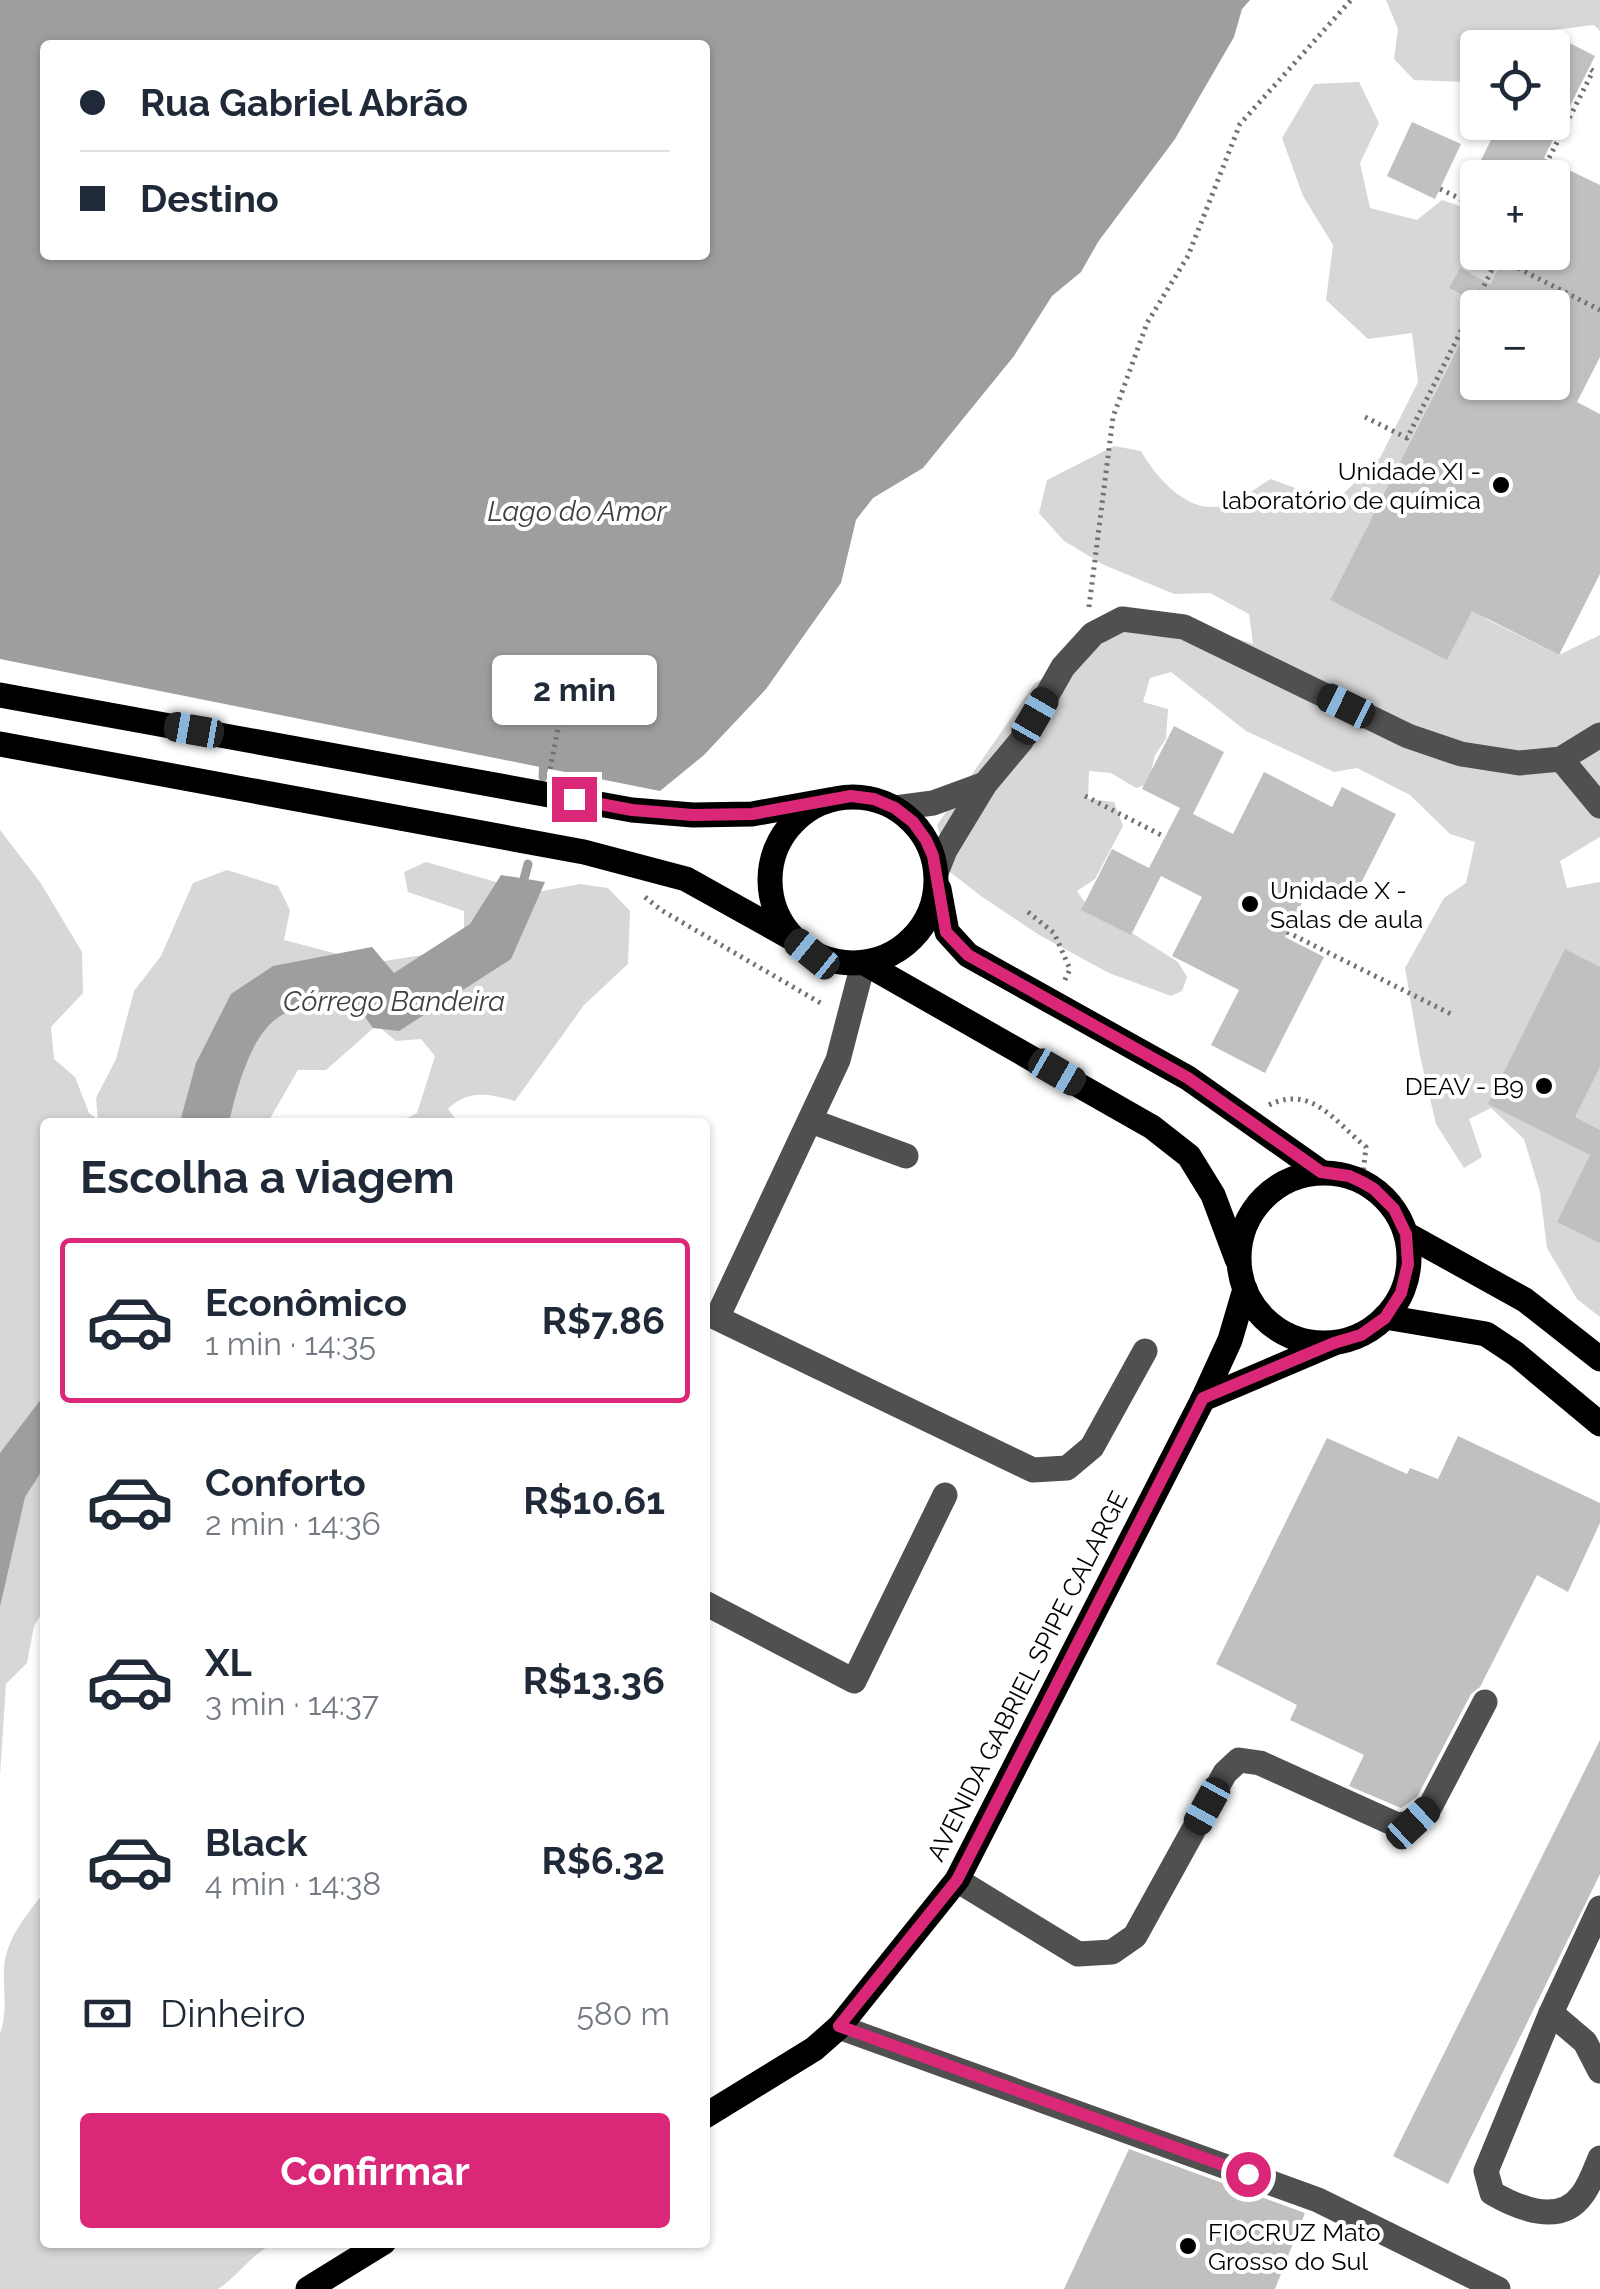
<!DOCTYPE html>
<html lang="pt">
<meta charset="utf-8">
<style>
:root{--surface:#fff;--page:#f2f2f3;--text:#1f2937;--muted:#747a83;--line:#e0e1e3;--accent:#db2777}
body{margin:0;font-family:Raleway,sans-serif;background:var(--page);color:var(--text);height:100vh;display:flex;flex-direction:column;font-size:38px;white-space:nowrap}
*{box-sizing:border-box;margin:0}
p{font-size:32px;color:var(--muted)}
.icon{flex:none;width:55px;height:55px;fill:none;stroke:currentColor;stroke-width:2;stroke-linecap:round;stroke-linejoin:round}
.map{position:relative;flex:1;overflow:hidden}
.details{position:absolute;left:40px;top:1118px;width:670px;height:1130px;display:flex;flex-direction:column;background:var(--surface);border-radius:10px;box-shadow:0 2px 8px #0004}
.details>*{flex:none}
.top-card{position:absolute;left:40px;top:40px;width:670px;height:220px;border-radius:10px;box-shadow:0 2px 8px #0004;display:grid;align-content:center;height:220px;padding:0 40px;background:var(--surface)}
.tools{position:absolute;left:1460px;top:30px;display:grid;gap:20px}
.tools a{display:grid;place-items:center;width:110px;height:110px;border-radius:10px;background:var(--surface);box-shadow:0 2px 8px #0004;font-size:50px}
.end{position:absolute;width:45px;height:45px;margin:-22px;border:12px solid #db2777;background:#fff;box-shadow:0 0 0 5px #fff}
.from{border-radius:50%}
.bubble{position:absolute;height:70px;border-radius:10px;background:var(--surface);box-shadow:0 2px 8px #0004;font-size:32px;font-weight:700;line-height:70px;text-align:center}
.car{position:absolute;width:30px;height:60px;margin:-30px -15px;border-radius:12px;box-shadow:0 0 8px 2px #0007;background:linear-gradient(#222 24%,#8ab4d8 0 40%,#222 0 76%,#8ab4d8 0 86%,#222 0)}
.top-card b{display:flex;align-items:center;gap:35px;height:95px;font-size:38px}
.top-card b+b{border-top:2px solid var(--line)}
.top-card i{width:25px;height:25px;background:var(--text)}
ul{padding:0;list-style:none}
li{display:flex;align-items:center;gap:30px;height:165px;margin:0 20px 15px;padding:0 20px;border:5px solid transparent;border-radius:10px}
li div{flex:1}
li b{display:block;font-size:38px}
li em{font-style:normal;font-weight:700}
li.selected{border-color:var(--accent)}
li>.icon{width:90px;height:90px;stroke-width:1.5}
h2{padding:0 40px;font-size:45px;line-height:120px}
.pay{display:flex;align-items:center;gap:25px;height:110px;padding:0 40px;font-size:38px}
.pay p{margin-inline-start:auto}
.cta{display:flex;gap:20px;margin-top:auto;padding:20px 40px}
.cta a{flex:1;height:115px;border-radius:10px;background:var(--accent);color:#fff;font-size:40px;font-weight:700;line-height:115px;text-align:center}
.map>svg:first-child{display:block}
.green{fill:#d7d7d7}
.water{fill:#9e9e9e;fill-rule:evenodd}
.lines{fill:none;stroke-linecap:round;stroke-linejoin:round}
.stream{stroke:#9e9e9e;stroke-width:9}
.building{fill:#c0c0c0}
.path{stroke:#727272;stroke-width:5;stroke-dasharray:2.5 5;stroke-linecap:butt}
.minor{stroke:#505050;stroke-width:25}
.major{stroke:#000;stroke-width:25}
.route{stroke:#db2777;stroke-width:12}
.poi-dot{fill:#000;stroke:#fff;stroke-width:4}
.labels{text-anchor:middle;stroke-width:8;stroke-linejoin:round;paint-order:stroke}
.poi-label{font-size:25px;fill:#000;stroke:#fff;text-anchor:end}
.street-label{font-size:25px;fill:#000;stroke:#fff}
.water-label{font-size:28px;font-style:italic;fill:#3f3f3f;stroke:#fff}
</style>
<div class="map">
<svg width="1600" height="2289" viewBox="0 0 1600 2289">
<rect width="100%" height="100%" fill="#fff"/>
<!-- green -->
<g class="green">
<polygon points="1386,0 1600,0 1600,31 1594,25 1536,32 1521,47 1478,48 1477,78 1465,82 1414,80 1394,59 1398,29"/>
<path d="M 1359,82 L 1379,123 L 1360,163 L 1370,208 L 1417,220 L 1442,200 L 1477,212 L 1478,252 L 1498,253 L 1496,272 L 1330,600 L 1384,627 L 1523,511 L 1537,518 L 1486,619 L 1559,655 L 1600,635 L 1600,837 L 1560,861 L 1567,888 L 1600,882 L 1600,1317 L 1577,1299 L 1547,1248 L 1540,1192 L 1524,1139 L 1491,1108 L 1469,1119 L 1482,1157 L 1464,1168 L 1436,1124 L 1420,1056 L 1405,968 L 1444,898 L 1466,883 L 1475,842 L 1450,834 L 1410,795 L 1357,768 L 1334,772 L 1246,731 L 1171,672 L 1150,678 L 1143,702 L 1168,709 L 1166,739 L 1155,755 L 1148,784 L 1136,788 L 1111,773 L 1089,771 L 1088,799 L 1114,802 L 1123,826 L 1095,879 L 1077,891 L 1086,904 L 1178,962 L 1187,977 L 1182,991 L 1171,996 L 1109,973 L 1039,935 L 981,896 L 950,872 L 937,825 L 1035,683 L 1103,643 L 1124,624 L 1169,615 L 1253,644 L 1249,614 L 1210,593 L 1174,594 L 1104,565 L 1064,541 L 1039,513 L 1047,480 L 1114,446 L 1141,451 C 1156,477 1187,514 1222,506 C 1238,503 1256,487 1271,479 L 1314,495 L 1342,495 L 1380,458 L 1418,382 L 1412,333 L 1368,339 L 1326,300 L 1333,245 L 1303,196 L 1282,138 L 1314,84 Z"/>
<path d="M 0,830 L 40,882 L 82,952 L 83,993 L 51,1027 L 54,1059 L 75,1077 L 89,1113 L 98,1120 L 96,1098 L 116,1059 L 134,991 L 161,956 L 193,883 L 227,870 L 278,886 L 290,910 L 284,940 L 372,963 L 447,951 L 464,929 L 464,911 L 408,892 L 404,872 L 426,862 L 496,882 L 510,897 L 580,884 L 608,888 L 630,911 L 628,964 L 584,1005 L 515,1101 C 490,1094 468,1089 448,1109 L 458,1122 L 399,1122 L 417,1113 L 435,1056 L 421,1039 L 396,1041 L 377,1025 L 326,1070 L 298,1070 L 268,1122 L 45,1122 L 45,1608 L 34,1626 L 27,1663 L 6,1684 L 0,1775 Z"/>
<path d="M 45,1891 L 45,2242 L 276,2243 C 252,2252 240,2275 218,2289 L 0,2289 L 0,2033 C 8,2012 3,1991 4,1969 C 6,1937 27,1915 45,1891 Z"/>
</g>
<!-- water -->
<g class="water">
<path d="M 0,0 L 1250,0 L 1242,9 L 1234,37 L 1175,139 L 1098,242 L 1081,272 L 1052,296 L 1014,356 L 923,468 L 873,498 L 856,520 L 841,583 L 766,689 L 704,755 L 660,791 L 0,659 ZM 45,45 L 705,45 L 705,255 L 45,255 Z"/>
<path d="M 501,875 L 545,882 L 511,959 L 399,1031 L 373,1028 L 357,1006 C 338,1008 303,1007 286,1013 C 251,1028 237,1090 229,1122 L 180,1122 L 196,1063 L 231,994 L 273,966 L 372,947 L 394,973 L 470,924 Z"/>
<polygon points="45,1394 45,1466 25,1497 0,1607 0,1453"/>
</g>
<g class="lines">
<!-- stream -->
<g class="stream">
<polyline points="543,777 544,760"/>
<polyline points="521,890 528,864"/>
</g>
</g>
<!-- building -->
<g class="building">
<polygon points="1552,34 1595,56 1544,158 1600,185 1600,357 1577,402 1600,414 1600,574 1559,655 1472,611 1447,660 1330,600 1478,308 1478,382 1552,382 1552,308 1478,308 1480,304 1449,288 1460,268 1490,284 1506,252 1552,252 1552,178 1512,178 1480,162 1500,122 1552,122"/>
<polygon points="1412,122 1461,144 1435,199 1387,176"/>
<polygon points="1174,726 1224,752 1193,814 1233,834 1264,772 1332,807 1342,787 1396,814 1354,897 1315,877 1285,937 1324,957 1265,1073 1211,1045 1239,990 1172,956 1202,897 1161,876 1131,935 1081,910 1112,849 1149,868 1180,808 1142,789"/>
<polygon points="1565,949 1600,967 1600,1067 1575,1117 1600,1130 1600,1243 1557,1222 1590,1155 1488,1104"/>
<polygon points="1458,1436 1600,1503 1600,1523 1568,1592 1537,1575 1480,1687 1471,1694 1417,1797 1401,1808 1349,1786 1364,1755 1290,1720 1297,1705 1216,1664 1327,1438 1407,1474 1410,1468 1438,1479"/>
<polygon points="1600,1740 1600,1874 1448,2184 1393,2156"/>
<polygon points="1129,2149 1305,2213 1275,2289 1064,2289"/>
</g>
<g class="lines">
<!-- path -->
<g class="path">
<polyline points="1539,178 1593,71 1589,68"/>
<polyline points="1440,189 1478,207"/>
<polyline points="1498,258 1600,310"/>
<polyline points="1365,417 1407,438 1501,252"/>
<polyline points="1089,607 1113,417 1147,323 1188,256 1240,124 1351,0"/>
<polyline points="550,769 564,698"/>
<polyline points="1085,796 1165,837"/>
<polyline points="645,897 661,910 824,1005"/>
<polyline points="1028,912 1054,933 1070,969 1064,982"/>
<polyline points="1287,932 1451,1014"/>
<path d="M 1269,1105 C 1312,1084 1335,1122 1366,1147 L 1362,1182"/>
</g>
<!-- minor -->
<g class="minor">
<polyline points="1561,759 1600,806"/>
<polyline points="895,808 933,803 985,784"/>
<polyline points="936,873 945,850 985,784 1021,741 1063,667 1093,634 1122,619 1184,627 1408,736 1461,754 1519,763 1561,759 1600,735"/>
<polyline points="863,964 838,1060 717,1318 1033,1470 1067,1468 1092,1447 1145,1351"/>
<polyline points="811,1121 906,1156"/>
<polyline points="705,1603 854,1681 945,1495"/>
<polyline points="957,1880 1078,1954 1112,1952 1135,1936 1225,1773 1239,1760 1260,1763 1397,1825 1413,1823 1430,1807 1485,1702"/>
<path d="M 1600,1908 L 1551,2013 L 1486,2171 L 1492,2193 C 1518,2208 1560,2226 1582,2195 C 1590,2185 1595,2170 1600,2158"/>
<polyline points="1551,2013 1585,2042 1600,2071"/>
<polyline points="839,2027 1318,2200 1498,2289"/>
</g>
<!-- major -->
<g class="major">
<polyline points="0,695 632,810 693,815 752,814 829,800"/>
<polyline points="0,744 584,852 686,879 790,937"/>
<circle cx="853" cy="880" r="83"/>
<polyline points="939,889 947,932 968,955 1188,1078 1321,1172"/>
<polyline points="866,964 1152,1127 1189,1156 1213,1195 1237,1259"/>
<circle cx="1324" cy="1258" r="85"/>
<polyline points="1406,1234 1525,1300 1600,1359"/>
<polyline points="1385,1317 1486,1334 1516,1354 1600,1424"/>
<polyline points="1203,1399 1332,1344"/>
<polyline points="705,2116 814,2049 839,2027 957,1880 1203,1399 1230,1340 1245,1289"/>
<polyline points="308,2289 384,2242"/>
</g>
</g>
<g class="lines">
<!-- route -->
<polyline class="route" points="574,799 632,810 693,815 752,814 851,796 874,799 895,808 913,822 926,840 933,856 946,932 968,955 1188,1078 1321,1172 1349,1176 1362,1182 1374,1189 1394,1209 1406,1234 1408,1264 1401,1293 1385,1318 1361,1335 1334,1343 1203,1398 957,1880 839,2026 1248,2174"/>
</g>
<!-- markers -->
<g class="poi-dot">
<circle cx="1501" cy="485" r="10"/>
<circle cx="1250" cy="904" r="10"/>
<circle cx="1544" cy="1086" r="10"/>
<circle cx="1188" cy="2246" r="10"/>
</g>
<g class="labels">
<!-- poi labels -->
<g class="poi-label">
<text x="1481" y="480">Unidade XI -<tspan x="1481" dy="29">laboratório de química</tspan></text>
<text x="1270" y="899" text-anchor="start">Unidade X -<tspan x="1270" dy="29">Salas de aula</tspan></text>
<text x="1524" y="1095">DEAV - B9</text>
<text x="1208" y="2241" text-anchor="start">FIOCRUZ Mato<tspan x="1208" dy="29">Grosso do Sul</tspan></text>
</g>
<!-- street labels -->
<g class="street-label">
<text transform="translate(1027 1676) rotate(-63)" y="9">AVENIDA GABRIEL SPIPE CALARGE</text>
</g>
<!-- water labels -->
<g class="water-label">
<text x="577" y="521">Lago do Amor</text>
<text x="394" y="1011">Córrego Bandeira</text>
</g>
</g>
</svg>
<div class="tools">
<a><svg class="icon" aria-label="locate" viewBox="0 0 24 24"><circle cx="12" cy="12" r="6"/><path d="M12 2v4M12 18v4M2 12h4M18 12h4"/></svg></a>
<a>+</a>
<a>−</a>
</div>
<i class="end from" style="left:1248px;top:2174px"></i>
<i class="end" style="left:574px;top:799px"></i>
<div class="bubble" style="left:492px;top:655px;width:165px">2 min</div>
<i class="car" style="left:1346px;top:706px;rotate:296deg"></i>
<i class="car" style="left:1035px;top:716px;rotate:30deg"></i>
<i class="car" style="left:194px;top:730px;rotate:280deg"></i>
<i class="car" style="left:812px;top:954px;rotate:309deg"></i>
<i class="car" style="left:1057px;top:1072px;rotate:120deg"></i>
<i class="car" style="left:1207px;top:1806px;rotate:209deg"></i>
<i class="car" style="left:1413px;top:1823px;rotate:47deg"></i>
<div class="top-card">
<b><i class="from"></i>Rua Gabriel Abrão</b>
<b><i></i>Destino</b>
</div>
<section class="details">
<h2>Escolha a viagem</h2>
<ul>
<li class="selected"><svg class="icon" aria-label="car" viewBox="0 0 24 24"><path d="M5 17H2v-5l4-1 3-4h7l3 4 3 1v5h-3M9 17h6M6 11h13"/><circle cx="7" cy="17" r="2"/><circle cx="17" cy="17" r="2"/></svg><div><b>Econômico</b><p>1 min · 14:35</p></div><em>R$7.86</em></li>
<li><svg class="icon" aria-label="car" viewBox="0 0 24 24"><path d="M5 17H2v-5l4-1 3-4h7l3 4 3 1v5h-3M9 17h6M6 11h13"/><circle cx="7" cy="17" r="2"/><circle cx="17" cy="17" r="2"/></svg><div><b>Conforto</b><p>2 min · 14:36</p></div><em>R$10.61</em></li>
<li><svg class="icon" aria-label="car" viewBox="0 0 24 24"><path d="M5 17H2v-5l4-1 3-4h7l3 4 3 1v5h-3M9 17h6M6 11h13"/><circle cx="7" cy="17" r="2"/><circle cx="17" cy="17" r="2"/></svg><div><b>XL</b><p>3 min · 14:37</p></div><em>R$13.36</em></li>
<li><svg class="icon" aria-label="car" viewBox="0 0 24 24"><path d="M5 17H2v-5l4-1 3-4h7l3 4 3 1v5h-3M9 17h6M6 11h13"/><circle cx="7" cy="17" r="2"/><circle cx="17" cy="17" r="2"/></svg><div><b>Black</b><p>4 min · 14:38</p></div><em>R$6.32</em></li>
</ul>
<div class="pay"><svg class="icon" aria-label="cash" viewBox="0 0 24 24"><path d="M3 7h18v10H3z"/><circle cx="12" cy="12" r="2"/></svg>Dinheiro<p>580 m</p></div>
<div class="cta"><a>Confirmar</a></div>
</section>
</div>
